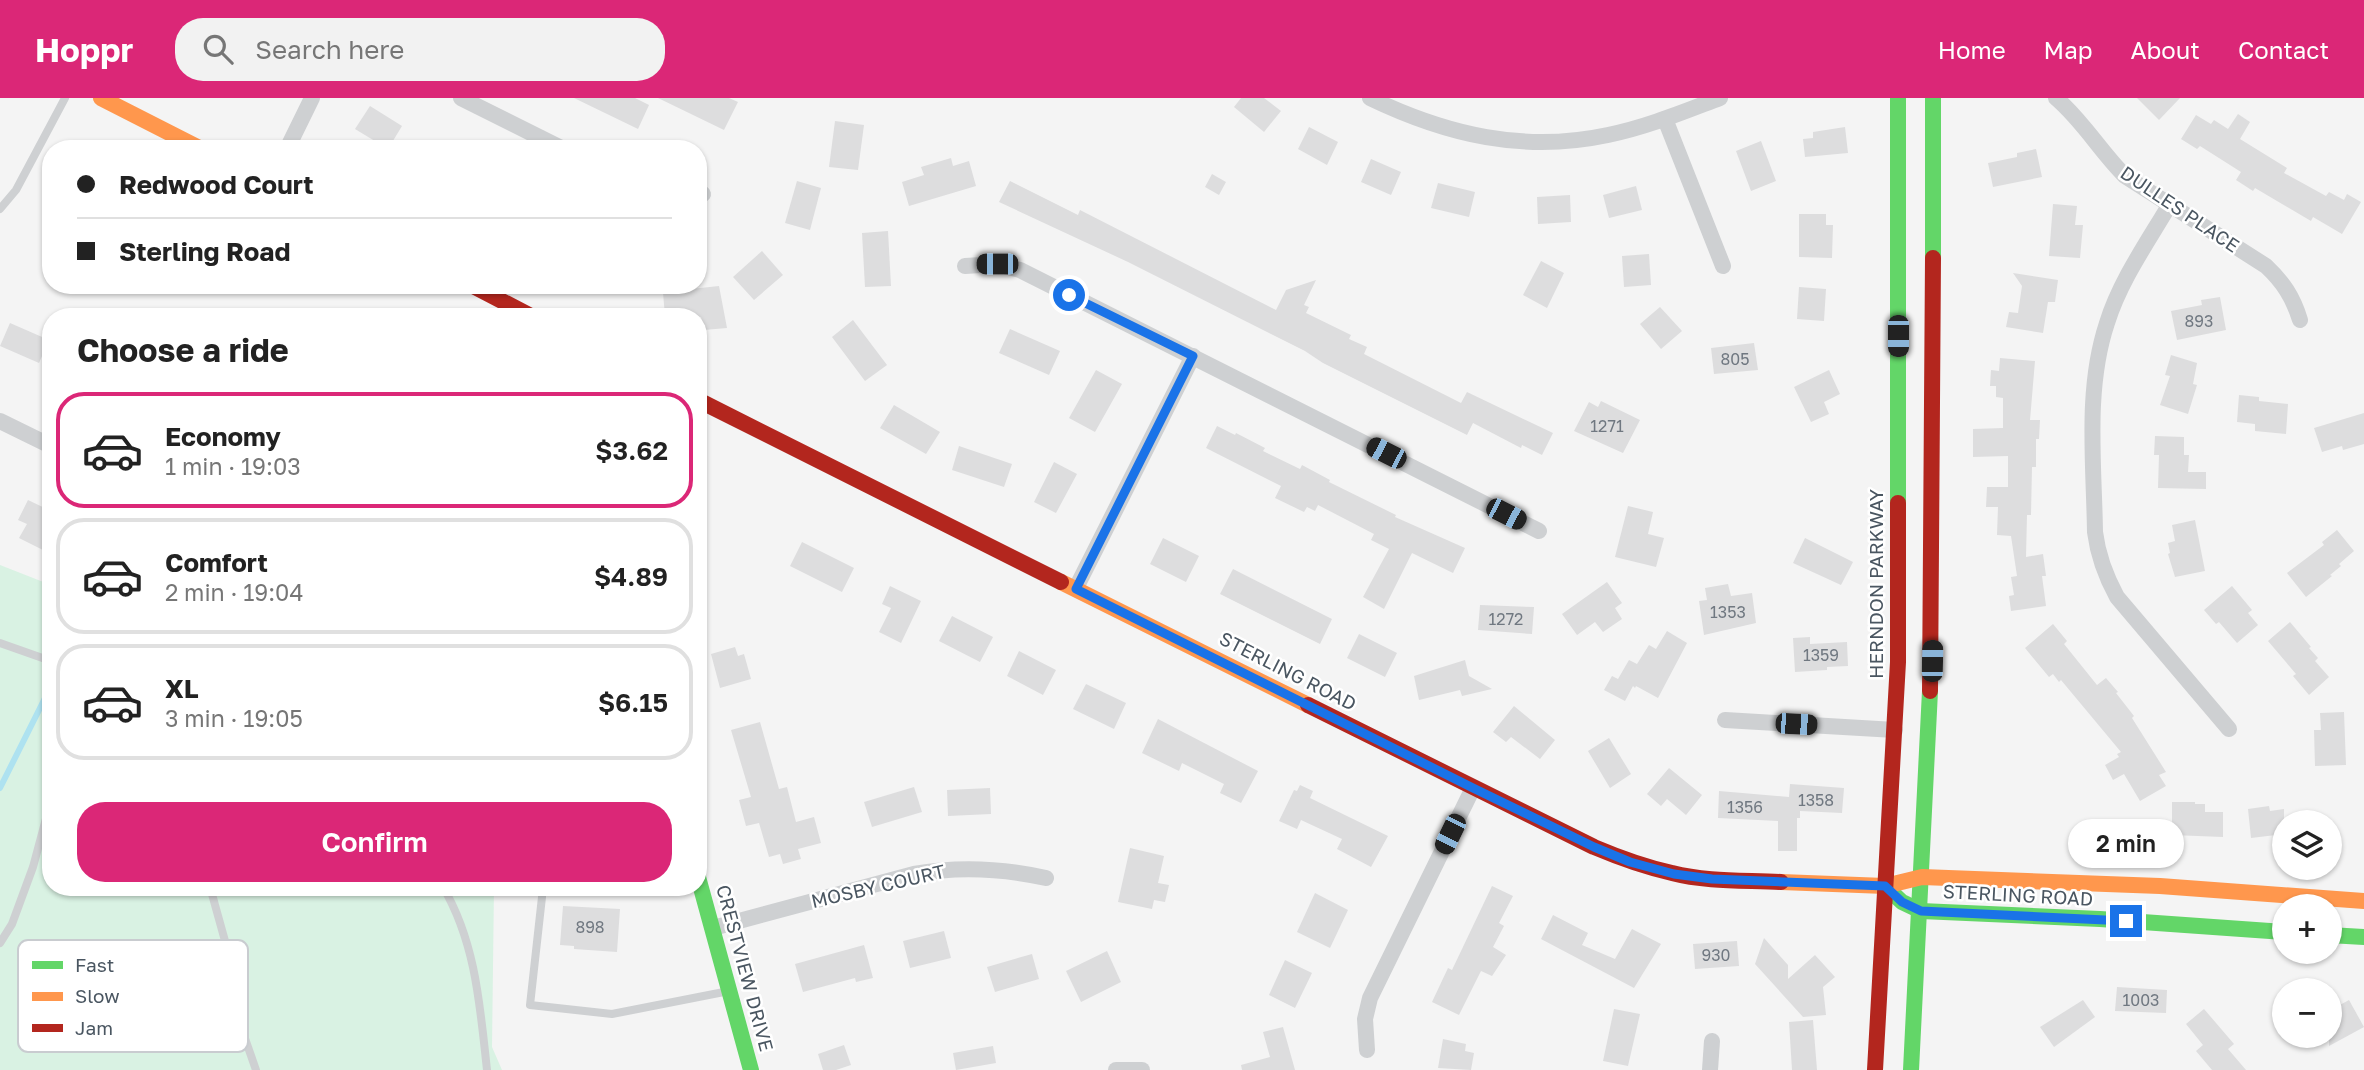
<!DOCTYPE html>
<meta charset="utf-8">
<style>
:root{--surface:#fff;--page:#f2f2f2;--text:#222;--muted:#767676;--line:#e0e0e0;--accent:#db2777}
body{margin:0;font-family:"Golos Text",sans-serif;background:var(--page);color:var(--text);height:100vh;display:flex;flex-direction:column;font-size:26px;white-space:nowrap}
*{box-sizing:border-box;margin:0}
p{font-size:23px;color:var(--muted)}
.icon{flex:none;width:38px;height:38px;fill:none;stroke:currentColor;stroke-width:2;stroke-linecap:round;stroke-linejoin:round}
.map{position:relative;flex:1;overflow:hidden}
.side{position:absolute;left:42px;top:210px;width:665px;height:588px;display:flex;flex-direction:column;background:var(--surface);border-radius:28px;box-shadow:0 2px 5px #0004}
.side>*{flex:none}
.banner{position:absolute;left:42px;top:42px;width:665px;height:154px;border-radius:28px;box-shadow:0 2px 5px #0004;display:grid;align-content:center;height:154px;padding:0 35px;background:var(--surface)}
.controls{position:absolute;left:2272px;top:712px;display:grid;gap:14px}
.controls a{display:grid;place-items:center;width:70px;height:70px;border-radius:50%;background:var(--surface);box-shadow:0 2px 5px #0004;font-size:35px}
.end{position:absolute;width:32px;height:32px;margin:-16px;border:9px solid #1a73e8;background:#fff;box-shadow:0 0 0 4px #fff}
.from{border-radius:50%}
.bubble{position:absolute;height:49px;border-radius:24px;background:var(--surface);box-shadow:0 2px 5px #0004;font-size:23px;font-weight:600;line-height:49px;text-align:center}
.car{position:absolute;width:21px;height:42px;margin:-21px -10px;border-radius:9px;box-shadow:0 0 5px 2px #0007;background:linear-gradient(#222 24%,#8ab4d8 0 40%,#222 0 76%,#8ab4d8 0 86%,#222 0)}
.banner b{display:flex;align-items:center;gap:24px;height:66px;font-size:26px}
.banner b+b{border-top:2px solid var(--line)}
.banner i{width:18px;height:18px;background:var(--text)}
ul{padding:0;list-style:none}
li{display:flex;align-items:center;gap:21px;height:116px;margin:0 14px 10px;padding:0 21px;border:4px solid var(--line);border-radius:28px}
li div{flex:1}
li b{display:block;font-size:26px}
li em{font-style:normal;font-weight:600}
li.selected{border-color:var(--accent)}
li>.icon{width:63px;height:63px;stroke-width:1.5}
h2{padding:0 35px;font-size:32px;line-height:84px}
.cta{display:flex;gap:14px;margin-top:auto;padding:14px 35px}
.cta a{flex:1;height:80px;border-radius:28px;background:var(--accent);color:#fff;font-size:28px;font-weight:600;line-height:80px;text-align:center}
header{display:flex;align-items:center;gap:42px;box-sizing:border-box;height:98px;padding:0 35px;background:var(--accent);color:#fff}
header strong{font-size:33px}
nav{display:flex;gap:38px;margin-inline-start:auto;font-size:24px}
.search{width:490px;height:63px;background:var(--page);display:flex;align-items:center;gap:18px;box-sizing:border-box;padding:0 24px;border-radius:28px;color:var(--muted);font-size:26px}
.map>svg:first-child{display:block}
.green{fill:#d9f2e3}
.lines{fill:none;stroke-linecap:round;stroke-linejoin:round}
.stream{stroke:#aee2f0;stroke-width:6}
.building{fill:#ddddde}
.lane{stroke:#ced0d2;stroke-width:8}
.street{stroke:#ced0d2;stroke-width:16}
.fast{stroke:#63d668;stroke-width:16}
.slow{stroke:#ff974d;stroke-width:16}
.jam{stroke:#b3261e;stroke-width:16}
.route{stroke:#1a73e8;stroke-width:9}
.labels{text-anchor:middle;stroke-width:5;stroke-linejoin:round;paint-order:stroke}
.number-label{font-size:16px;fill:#707881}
.street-label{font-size:19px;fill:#4a5661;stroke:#fff}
.key{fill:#fff;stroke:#c9ccd0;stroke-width:2}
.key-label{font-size:19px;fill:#4a5661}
</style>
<header>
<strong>Hoppr</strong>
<div class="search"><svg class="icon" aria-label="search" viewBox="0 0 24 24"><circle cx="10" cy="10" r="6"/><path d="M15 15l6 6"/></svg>Search here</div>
<nav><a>Home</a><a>Map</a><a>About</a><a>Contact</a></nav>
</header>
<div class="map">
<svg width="2364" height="972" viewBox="0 0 2364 972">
<rect width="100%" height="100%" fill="#f4f4f4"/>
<!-- green -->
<polygon class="green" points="0,467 51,487 51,789 494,789 492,949 502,972 0,972"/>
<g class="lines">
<!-- stream -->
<polyline class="stream" points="0,690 51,588"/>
</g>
<!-- building -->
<g class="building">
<polygon points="574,0 635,0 649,7 638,31"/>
<polygon points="658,0 729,0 738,4 724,32"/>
<polygon points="1241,0 1264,0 1281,13 1264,34 1234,9"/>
<polygon points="2137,0 2180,0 2159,22"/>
<polygon points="370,8 402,28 388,51 355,31"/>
<polygon points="2238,16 2250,24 2240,41 2287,70 2284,75 2326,98 2329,94 2344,102 2347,96 2361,104 2342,136 2313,119 2311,123 2255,90 2253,93 2236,82 2241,74 2200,48 2197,51 2181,41 2196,17 2211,26 2214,22 2228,31"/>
<polygon points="835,23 864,27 858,72 829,69"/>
<polygon points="1309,29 1338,44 1327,67 1298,51"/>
<polygon points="1845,29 1848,55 1805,59 1803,41 1813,40 1813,34"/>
<polygon points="1761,43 1776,83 1751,93 1736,53"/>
<polygon points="2036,51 2042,79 1993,89 1988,65 2017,59 2017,55"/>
<polygon points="951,60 953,68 969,63 976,88 909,108 902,84 924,77 921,69"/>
<polygon points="1371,61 1401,74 1391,97 1361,84"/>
<polygon points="1212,76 1226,84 1219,97 1205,89"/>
<polygon points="797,83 821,90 810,132 785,125"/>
<polygon points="1010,83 1078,117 1080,112 1276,212 1286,192 1316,182 1304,207 1309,209 1306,215 1351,237 1349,241 1367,249 1364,256 1461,305 1467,294 1553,335 1542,357 1522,347 1521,350 1473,325 1467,337 1323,265 1305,253 1128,164 999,104"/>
<polygon points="1438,85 1475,94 1469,119 1431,110"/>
<polygon points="1636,88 1642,112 1609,120 1603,97"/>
<polygon points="1570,97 1571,124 1538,126 1537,99"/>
<polygon points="2053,106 2077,108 2075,127 2083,127 2080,160 2049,158"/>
<polygon points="1799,116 1826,116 1826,127 1833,127 1832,160 1799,159"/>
<polygon points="888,133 891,188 865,189 862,135"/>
<polygon points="762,153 783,177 754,202 733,179"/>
<polygon points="1649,156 1651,187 1624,189 1622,158"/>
<polygon points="1541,163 1564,175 1547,210 1523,197"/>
<polygon points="2013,175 2058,182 2055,204 2048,204 2043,235 2006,229 2009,214 2018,215 2022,188"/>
<polygon points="719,188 727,230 704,232 701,219 665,219 663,194"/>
<polygon points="1799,189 1826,191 1824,223 1797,221"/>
<polygon points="2220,199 2226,232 2177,242 2171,213 2202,207 2201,202"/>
<polygon points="1660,209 1682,233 1661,251 1640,226"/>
<polygon points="853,222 887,267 865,283 832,239"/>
<polygon points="10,225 49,242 39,265 0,248"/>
<polygon points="1010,231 1060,253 1049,277 999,255"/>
<polygon points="1754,245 1758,272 1714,276 1711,250"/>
<polygon points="2171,257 2197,265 2193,286 2197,287 2188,316 2160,307 2170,278 2165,277"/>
<polygon points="2000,260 2035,263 2030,322 2040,322 2039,341 2036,341 2036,369 2032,369 2031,417 2027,417 2026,459 2043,456 2046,478 2042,478 2046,508 2011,513 2009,498 2014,497 2011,479 2017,478 2011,438 1997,437 1998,409 1986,409 1987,389 2008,389 2008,358 1973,359 1973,331 2003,330 2003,300 1996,299 1996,288 1990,288 1991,272 1999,273"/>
<polygon points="1096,272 1122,286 1095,334 1069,320"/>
<polygon points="1829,272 1840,296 1824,304 1829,316 1811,324 1794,289"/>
<polygon points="2239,297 2259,299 2259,303 2288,306 2286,336 2255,333 2255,326 2237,324"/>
<polygon points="1601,303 1640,322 1623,355 1574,333 1589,304 1598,309"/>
<polygon points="894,307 940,334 926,356 880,330"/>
<polygon points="2364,315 2364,346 2343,352 2342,348 2322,354 2314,330"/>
<polygon points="1217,328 1235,337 1236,335 1265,350 1263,353 1300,371 1302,367 1330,382 1329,384 1396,417 1395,419 1465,450 1453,475 1412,455 1384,511 1363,499 1389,451 1371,442 1374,436 1318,407 1315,413 1307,409 1304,414 1275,400 1281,388 1206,350"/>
<polygon points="2155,338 2184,339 2184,357 2189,357 2188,374 2206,374 2206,391 2158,390 2159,357 2154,357"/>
<polygon points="959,348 1012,366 1004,389 952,372"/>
<polygon points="1054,364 1077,376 1056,415 1034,404"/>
<polygon points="28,402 51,413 51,456 19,440 27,426 18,422"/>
<polygon points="1628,408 1653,414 1648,436 1664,440 1656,469 1615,459"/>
<polygon points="2195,422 2205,473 2175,479 2168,456 2170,455 2168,445 2175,443 2172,427"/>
<polygon points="2337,432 2354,453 2339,466 2341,468 2330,477 2332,478 2306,499 2287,475 2324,447 2322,444"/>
<polygon points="1163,440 1199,458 1186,484 1150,466"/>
<polygon points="1805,440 1853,464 1841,487 1793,465"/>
<polygon points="802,444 854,470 842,494 790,468"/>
<polygon points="1233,471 1332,521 1320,546 1220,496"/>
<polygon points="1607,484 1622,505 1615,510 1622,521 1603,534 1595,524 1577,537 1562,516"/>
<polygon points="1728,486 1731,498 1752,495 1756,525 1704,537 1699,503 1707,502 1705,490"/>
<polygon points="890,488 921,503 901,545 879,534 891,510 882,506"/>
<polygon points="2232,488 2252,512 2248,515 2258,527 2237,545 2219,524 2216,526 2204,512"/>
<polygon points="1480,507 1534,509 1532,536 1478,532"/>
<polygon points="952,518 993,539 980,564 939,543"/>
<polygon points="2290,524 2311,549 2309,550 2318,560 2315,563 2329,579 2309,597 2293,578 2296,576 2268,543"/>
<polygon points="2053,526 2067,543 2064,546 2097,587 2106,580 2118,594 2116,595 2134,618 2132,620 2166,674 2159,677 2166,688 2140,703 2124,676 2113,682 2105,667 2119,659 2117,656 2121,654 2061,582 2059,584 2053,576 2049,579 2025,550"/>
<polygon points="1667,533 1687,545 1658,600 1636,588 1635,590 1633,588 1625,603 1604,592 1612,578 1618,581 1629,562 1637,566 1649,547 1656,551"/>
<polygon points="1359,536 1397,555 1385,579 1347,560"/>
<polygon points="1810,539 1810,546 1847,544 1848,568 1827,569 1827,572 1795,574 1793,540"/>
<polygon points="735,549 738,558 744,556 751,581 720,590 711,556"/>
<polygon points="1019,553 1056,572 1043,597 1007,578"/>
<polygon points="1465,562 1469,578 1492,591 1462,598 1460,592 1419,602 1414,578"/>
<polygon points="1086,586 1126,605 1114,631 1073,611"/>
<polygon points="1514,608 1555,642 1540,661 1511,639 1506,644 1493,634"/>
<polygon points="2344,614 2346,667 2315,668 2314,632 2321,632 2320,615"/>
<polygon points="1158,621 1258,673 1241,705 1220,695 1224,686 1182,665 1179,673 1142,655"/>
<polygon points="760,624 779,691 787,689 796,724 814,719 821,745 798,751 801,761 783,766 780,756 769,759 759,725 746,728 739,702 751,699 731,632"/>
<polygon points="1609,640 1631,676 1610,690 1588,653"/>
<polygon points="1669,670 1702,697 1686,717 1667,701 1661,708 1647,696"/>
<polygon points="1790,686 1844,690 1842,715 1800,713 1800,720 1797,720 1797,753 1778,753 1778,723 1718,720 1719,693 1789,699"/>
<polygon points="1300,687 1313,693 1310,700 1388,738 1371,769 1337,751 1342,741 1301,722 1297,731 1279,723 1294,692 1297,693"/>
<polygon points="914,689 922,714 872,729 864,704"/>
<polygon points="990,690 991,716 948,718 947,692"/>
<polygon points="2172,704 2195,704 2195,706 2205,706 2205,714 2223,714 2223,739 2172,737"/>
<polygon points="2269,708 2270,713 2284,711 2284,736 2251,740 2248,711"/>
<polygon points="1130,750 1164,758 1158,785 1169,787 1165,804 1154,802 1152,811 1118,804"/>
<polygon points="1492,788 1513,798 1499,825 1504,828 1493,849 1506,857 1492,878 1481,873 1459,917 1432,904 1448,870 1452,872"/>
<polygon points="1315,795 1348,812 1330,850 1297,834"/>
<polygon points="563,808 620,811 617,854 574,851 574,848 560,847"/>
<polygon points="1553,817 1588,835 1582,847 1615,861 1632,831 1661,846 1634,890 1541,841"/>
<polygon points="944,833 951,860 910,870 903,843"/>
<polygon points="1764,840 1788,867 1788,881 1815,857 1835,879 1823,889 1826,917 1803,919 1755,866"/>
<polygon points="1737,843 1739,868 1695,871 1693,846"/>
<polygon points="864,847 873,880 856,884 855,880 803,894 795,866"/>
<polygon points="1107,853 1121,884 1081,904 1066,873"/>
<polygon points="1032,856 1039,881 995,894 987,869"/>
<polygon points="1285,862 1312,875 1295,910 1269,897"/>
<polygon points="2117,889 2167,892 2166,915 2115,913"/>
<polygon points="2083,902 2095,919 2054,949 2040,929"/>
<polygon points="2349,902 2364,929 2329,948 2329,913"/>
<polygon points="1614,911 1640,916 1628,968 1603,963"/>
<polygon points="2204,911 2234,946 2228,951 2246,972 2212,972 2196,953 2203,947 2186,926"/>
<polygon points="1813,922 1817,972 1792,972 1789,924"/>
<polygon points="1283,929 1295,972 1242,972 1241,967 1270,959 1263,934"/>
<polygon points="1443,941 1466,946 1465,953 1474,955 1471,972 1438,970"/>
<polygon points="844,947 851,967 836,972 823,972 818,956"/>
<polygon points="993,948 996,965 956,972 953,955"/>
</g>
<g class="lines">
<!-- lane -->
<g class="lane">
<polyline points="0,111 16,92 65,0"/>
<polyline points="0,545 51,563"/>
<polyline points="210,789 232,868 241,929 256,972"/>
<path d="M 443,789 C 476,845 480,909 487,972"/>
<polyline points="542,799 530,907 612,916 729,893"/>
<polyline points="0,845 12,826 33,769 51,702"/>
</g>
<!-- street -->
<g class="street">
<polyline points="461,0 563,51"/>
<path d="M 1370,0 C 1447,37 1524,55 1608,37 C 1647,29 1683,14 1720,0"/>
<path d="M 2056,0 C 2083,23 2100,53 2125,78 L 2266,168 C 2283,184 2293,199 2300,222"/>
<polyline points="1665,21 1723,168"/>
<polyline points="287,51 312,0"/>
<polyline points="698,97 703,96"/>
<path d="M 2170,106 C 2147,145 2120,183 2107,225 C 2085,291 2094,365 2095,434 C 2098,458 2105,477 2117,499 L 2229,631"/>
<polyline points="965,168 997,166 1020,172 1539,433"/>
<polyline points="0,323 51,348"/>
<polyline points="1076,490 1193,258"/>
<polyline points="1725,622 1895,632"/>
<path d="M 713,830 L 914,776 C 959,768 1001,770 1046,780"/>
<polyline points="1367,952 1365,921 1370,900 1473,690"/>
<polyline points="1116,972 1142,972"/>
<polyline points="1710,972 1712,943"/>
</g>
<!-- fast -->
<g class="fast">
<polyline points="1898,0 1898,405"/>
<polyline points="1933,160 1933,0"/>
<polyline points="698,779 751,972"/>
<polyline points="1885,788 1902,804 1921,813 2100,821 2284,834"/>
<polyline points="2329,837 2364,839"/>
<polyline points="1911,972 1930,593"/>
</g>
<!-- slow -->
<g class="slow">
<polyline points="101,0 201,51"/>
<polyline points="1061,484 1308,607"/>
<polyline points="1781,784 1885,788 1922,779 2160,788 2364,803"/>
</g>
<!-- jam -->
<g class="jam">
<polyline points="471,187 533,219"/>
<polyline points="698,302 1061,484"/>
<polyline points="1930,593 1933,160"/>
<path d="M 1308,607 L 1594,749 C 1620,760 1645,769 1672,775 C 1707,784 1745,782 1781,784"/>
<polyline points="1875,972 1898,564 1898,405"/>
</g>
</g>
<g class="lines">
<!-- route -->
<polyline class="route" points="1069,197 1193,258 1076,491 1473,690 1594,749 1630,764 1674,776 1712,781 1885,788 1902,804 1921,813 2126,823"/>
</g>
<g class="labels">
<!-- number labels -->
<g class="number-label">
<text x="2199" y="229">893</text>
<text x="1735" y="267">805</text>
<text x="1607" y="334">1271</text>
<text x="1728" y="520">1353</text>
<text x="1506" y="527">1272</text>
<text x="1821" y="563">1359</text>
<text x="1816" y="708">1358</text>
<text x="1745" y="715">1356</text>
<text x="590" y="835">898</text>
<text x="1716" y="863">930</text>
<text x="2141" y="908">1003</text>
</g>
<!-- street labels -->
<g class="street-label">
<text transform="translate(2180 111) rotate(34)" y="7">DULLES PLACE</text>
<text transform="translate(1876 486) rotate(-90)" y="7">HERNDON PARKWAY</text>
<text transform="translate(1288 573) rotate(27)" y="7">STERLING ROAD</text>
<text transform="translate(878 788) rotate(-13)" y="7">MOSBY COURT</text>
<text transform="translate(2018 797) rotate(3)" y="7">STERLING ROAD</text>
<text transform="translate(745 870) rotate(75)" y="7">CRESTVIEW DRIVE</text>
</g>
</g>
<!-- legend -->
<rect x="18" y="842" width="230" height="112" rx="10" class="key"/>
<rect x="32" y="863" width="31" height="8" fill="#63d668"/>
<rect x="32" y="894" width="31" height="9" fill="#ff974d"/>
<rect x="32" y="926" width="31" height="8" fill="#b3261e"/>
<g class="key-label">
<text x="75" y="874">Fast</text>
<text x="75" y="905">Slow</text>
<text x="75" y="937">Jam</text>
</g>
</svg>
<div class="controls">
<a><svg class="icon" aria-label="layers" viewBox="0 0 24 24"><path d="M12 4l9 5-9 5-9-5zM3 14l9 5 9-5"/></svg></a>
<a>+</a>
<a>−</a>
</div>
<i class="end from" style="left:1069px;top:197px"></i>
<i class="end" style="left:2126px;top:823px"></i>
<div class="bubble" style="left:2068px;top:721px;width:116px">2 min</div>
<i class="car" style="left:997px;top:166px;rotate:270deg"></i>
<i class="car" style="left:1898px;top:238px;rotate:180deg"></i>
<i class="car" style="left:1386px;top:355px;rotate:297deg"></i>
<i class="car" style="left:1506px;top:416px;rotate:117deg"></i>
<i class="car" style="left:1932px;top:563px;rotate:1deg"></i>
<i class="car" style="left:1796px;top:626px;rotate:93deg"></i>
<i class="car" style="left:1450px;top:736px;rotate:206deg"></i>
<div class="banner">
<b><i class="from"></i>Redwood Court</b>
<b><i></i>Sterling Road</b>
</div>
<section class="side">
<h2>Choose a ride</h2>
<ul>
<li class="selected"><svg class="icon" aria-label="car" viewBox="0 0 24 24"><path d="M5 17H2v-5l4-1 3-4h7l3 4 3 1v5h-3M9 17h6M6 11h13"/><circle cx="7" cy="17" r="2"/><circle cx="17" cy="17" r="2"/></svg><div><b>Economy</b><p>1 min · 19:03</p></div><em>$3.62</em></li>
<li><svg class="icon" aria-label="car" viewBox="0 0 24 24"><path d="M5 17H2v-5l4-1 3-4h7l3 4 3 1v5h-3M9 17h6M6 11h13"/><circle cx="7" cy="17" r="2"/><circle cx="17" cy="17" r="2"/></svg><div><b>Comfort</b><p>2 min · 19:04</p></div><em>$4.89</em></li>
<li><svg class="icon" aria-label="car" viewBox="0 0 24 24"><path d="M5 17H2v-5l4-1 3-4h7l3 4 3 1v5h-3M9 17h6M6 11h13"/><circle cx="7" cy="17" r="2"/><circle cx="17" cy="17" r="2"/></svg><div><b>XL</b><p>3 min · 19:05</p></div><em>$6.15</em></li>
</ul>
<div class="cta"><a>Confirm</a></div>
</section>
</div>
